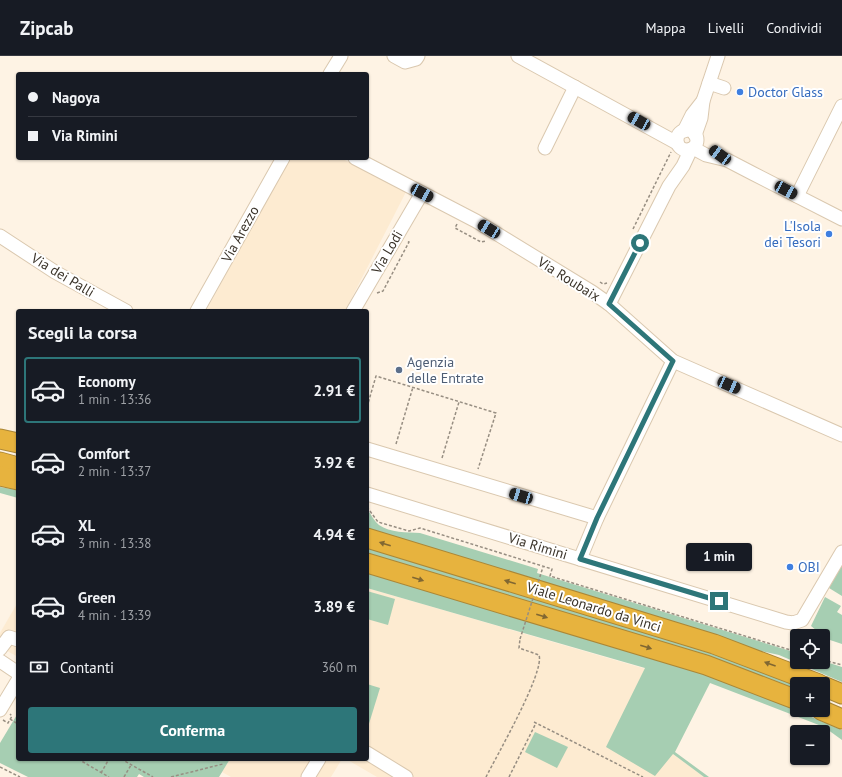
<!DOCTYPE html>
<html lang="it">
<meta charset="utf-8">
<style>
:root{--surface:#171b24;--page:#20242c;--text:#f1f3f6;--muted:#9ea1a6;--line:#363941;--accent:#2d7679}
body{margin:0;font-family:"PT Sans",sans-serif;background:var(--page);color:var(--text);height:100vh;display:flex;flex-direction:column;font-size:15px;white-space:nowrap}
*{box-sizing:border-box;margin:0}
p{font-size:13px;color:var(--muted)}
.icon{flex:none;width:22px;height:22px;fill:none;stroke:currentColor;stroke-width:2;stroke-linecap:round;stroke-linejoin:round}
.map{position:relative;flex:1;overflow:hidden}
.drawer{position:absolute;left:16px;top:253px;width:353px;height:452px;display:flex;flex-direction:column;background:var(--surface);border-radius:4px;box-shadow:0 1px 3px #0004}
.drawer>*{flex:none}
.guide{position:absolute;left:16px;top:16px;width:353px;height:88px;border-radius:4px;box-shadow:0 1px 3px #0004;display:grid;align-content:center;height:88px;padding:0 12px;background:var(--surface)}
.controls{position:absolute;left:790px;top:573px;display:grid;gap:8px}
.controls a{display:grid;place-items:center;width:40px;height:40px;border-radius:4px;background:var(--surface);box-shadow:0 1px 3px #0004;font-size:20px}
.end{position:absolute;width:18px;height:18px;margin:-9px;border:5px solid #2d7679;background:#fff;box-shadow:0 0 0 2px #fff}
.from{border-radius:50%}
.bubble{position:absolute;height:28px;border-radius:4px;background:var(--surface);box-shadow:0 1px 3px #0004;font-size:13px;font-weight:700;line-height:28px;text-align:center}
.car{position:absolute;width:12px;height:24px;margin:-12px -6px;border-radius:5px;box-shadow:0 0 3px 1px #0007;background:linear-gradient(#222 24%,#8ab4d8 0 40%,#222 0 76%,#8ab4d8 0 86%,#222 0)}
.guide b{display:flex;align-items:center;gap:14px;height:38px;font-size:15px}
.guide b+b{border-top:1px solid var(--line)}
.guide i{width:10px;height:10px;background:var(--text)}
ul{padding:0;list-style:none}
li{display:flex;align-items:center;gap:12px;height:66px;margin:0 8px 6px;padding:0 4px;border:2px solid transparent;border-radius:4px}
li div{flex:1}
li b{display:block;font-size:15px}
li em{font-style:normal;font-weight:700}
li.on{border-color:var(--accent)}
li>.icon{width:36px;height:36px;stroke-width:1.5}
h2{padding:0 12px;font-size:18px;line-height:48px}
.pay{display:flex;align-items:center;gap:10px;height:44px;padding:0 12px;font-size:15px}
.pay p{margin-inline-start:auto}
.action{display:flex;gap:8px;margin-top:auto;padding:8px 12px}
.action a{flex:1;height:46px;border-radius:4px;background:var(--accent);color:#fff;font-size:16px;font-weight:700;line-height:46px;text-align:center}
header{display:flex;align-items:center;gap:24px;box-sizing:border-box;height:56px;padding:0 20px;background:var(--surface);border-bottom:1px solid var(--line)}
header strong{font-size:19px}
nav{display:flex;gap:22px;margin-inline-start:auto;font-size:14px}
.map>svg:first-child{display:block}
.built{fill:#fdebd1}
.green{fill:#a6ceb2}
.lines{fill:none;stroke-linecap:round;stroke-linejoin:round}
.minor-casing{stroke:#dac8af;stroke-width:15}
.highway-casing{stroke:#ab8737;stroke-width:21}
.path{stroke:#978e82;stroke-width:1.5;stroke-dasharray:3 2;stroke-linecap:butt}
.minor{stroke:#fff;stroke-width:13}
.highway{stroke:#e7b33e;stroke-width:19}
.path-bridge{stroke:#978e82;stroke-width:1.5;stroke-dasharray:3 2;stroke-linecap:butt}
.oneway{fill:#806732}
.route{stroke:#2d7679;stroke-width:5}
.shop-dot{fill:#3f7fe0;stroke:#fff;stroke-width:1.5}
.service-dot{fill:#5c6f8a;stroke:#fff;stroke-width:1.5}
.labels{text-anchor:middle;stroke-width:4;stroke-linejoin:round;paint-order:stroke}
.shop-label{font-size:14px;fill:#366cbe;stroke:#fff;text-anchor:start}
.street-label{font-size:14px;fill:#3b342a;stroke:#fff}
.service-label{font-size:14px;fill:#4e5e75;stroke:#fff;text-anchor:start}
</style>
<header>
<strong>Zipcab</strong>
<nav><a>Mappa</a><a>Livelli</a><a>Condividi</a></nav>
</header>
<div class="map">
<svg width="842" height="721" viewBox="0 0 842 721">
<rect width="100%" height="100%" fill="#fef3e4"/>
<!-- built -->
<g class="built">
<polygon points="289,102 341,102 406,136 345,255 206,255"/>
<polygon points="367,532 646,613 673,698 704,721 377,721 346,703 367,703"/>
<polygon points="18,546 18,601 0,591 0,577"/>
<polygon points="230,703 342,703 331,721 231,721 222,716"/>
</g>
<!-- green -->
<g class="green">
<polygon points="0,431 18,434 18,442 0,437"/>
<path d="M 367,453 C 371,458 374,465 379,469 C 390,477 407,476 420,477 L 538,513 L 537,517 L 797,597 L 797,606 L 823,605 L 842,611 L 842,626 L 779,599 L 739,590 L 367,476 Z"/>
<polygon points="367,489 625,566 797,628 797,639 367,501"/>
<polygon points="842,509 842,540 829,532"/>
<polygon points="367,513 703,615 842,674 842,684 824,671 710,627 675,696 709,721 704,721 673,698 655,720 606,691 645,612 367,532"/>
<polygon points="367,535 395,543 388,569 367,563"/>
<polygon points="825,541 841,550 837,556 842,559 842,588 827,583 811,570"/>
<polygon points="367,628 380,632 368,671 367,670"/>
<polygon points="18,657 18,703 230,703 219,721 144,721 139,718 137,721 28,721 0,707 0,687"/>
<polygon points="535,676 568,691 557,712 525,696"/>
</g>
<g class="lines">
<defs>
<g id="minor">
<polyline points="394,0 405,6 416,3 418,0"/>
<polyline points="518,0 677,87"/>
<polyline points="330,18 341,0"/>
<polyline points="709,27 724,32"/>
<circle cx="687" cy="84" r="10"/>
<polyline points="684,75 692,59 703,45"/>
<polyline points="695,79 701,62 703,45 718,0"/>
<polyline points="545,92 575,31"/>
<polyline points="693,92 706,99 727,104 752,117 842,163"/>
<polyline points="355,102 476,165 592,236 609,248 673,305 842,379"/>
<polyline points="797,140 842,50"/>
<polyline points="0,180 55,216 126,255"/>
<polyline points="609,248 669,130 683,110 691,93"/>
<polyline points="197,255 283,102"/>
<polyline points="353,255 422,137"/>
<polyline points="367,393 597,462"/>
<polyline points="367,438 786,566 793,567 802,564 842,496"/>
<polyline points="580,503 597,462 673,305"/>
<polyline points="0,593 9,581 18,584"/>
<polyline points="0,605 18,617"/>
<polyline points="0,654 18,624"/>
<polyline points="367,697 406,721"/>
<polyline points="308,721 319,703"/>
</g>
<g id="highway">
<polyline points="0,383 18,387"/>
<polyline points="0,406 18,411"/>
<polyline points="0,420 18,424"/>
<polyline points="367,482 714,588 819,628"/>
<polyline points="367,507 706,609 797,644"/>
<polyline points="823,630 842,638"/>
<polyline points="821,654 842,663"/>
</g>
</defs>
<!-- minor casing -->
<use href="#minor" class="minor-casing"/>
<!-- highway casing -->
<use href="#highway" class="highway-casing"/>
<!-- path -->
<g class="path">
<polyline points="457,168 455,172 481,186 486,185"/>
<polyline points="633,173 671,96"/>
<polyline points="600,226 603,228 607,227"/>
<polyline points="377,237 383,235 409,186 406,185"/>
<polyline points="367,351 376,320 496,357 478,413"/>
<polyline points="396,388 413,331"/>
<polyline points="442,402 459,346"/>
<polyline points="367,451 378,466 409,475 420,472 552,513 550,520 797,596"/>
<polyline points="823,604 842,609"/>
<polyline points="10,663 18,668"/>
<polyline points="3,664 8,667 12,660 10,658"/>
<polyline points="534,666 643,721"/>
<polyline points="78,703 109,721"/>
<polyline points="121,703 153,721"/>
<polyline points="0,711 20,721"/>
<polyline points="101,717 109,703"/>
<polyline points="124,721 131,709"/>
<polyline points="171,721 223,708"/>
<path d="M 486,721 C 496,701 545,616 539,599 L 519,592 L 520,583"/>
<polyline points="509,721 536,667"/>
</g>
<!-- minor -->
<use href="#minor" class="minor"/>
<!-- highway -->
<use href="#highway" class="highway"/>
<!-- path-bridge -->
<polyline class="path-bridge" points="520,583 543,511"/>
</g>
<!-- one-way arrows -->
<defs><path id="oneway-solid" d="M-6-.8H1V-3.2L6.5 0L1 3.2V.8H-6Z"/></defs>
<g class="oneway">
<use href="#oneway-solid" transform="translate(385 488) rotate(-163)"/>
<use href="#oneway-solid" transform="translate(418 523) rotate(17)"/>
<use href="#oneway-solid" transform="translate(510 526) rotate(-163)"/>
<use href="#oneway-solid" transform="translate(542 560) rotate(17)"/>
<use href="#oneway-solid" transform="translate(646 591) rotate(17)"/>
<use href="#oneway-solid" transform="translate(770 608) rotate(-160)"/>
</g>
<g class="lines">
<!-- route -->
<polyline class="route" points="640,187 609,248 673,305 597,462 580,503 719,545"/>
</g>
<!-- markers -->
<g class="shop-dot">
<circle cx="740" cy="36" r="4"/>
<circle cx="829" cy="178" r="4"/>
<circle cx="790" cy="511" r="4"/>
</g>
<circle class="service-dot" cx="399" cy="314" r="4"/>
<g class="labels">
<!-- shop labels -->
<g class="shop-label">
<text x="748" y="41">Doctor Glass</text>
<text x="821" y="175" text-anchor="end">L'Isola<tspan x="821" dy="16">dei Tesori</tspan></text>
<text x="798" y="516">OBI</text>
</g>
<!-- street labels -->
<g class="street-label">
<text transform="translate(240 178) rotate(-61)" y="5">Via Arezzo</text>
<text transform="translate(387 196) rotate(-60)" y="5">Via Lodi</text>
<text transform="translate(63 219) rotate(31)" y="5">Via dei Palli</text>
<text transform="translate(569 223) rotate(32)" y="5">Via Roubaix</text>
<text transform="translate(538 490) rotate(17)" y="5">Via Rimini</text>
<text transform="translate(594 551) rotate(17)" y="5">Viale Leonardo da Vinci</text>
</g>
<!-- service labels -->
<g class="service-label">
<text x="407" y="311">Agenzia<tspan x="407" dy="16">delle Entrate</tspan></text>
</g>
</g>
</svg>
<div class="controls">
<a><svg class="icon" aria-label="locate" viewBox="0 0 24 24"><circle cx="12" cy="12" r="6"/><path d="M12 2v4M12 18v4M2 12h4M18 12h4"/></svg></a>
<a>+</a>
<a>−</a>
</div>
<i class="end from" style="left:640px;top:187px"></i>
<i class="end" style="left:719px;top:545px"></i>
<div class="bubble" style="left:686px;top:487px;width:66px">1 min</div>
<i class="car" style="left:639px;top:65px;rotate:299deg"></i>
<i class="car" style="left:720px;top:99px;rotate:306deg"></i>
<i class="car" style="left:786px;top:134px;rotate:118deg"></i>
<i class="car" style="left:422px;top:137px;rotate:118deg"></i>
<i class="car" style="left:489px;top:173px;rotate:301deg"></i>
<i class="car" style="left:729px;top:329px;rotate:114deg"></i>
<i class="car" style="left:521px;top:440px;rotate:287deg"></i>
<div class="guide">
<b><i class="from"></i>Nagoya</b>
<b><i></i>Via Rimini</b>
</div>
<section class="drawer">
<h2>Scegli la corsa</h2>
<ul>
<li class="on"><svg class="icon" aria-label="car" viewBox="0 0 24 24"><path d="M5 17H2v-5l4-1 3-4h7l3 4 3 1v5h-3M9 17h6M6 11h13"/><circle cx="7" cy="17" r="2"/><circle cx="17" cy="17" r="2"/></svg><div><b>Economy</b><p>1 min · 13:36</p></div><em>2.91 €</em></li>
<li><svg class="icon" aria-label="car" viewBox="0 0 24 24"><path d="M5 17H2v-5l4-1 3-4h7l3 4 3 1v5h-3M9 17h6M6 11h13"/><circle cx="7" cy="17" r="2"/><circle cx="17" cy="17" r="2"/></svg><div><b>Comfort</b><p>2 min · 13:37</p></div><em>3.92 €</em></li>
<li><svg class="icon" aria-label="car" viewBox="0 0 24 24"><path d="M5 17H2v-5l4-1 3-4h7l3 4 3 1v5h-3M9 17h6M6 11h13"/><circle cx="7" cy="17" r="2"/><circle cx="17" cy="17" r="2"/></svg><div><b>XL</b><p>3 min · 13:38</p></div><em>4.94 €</em></li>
<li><svg class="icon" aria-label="car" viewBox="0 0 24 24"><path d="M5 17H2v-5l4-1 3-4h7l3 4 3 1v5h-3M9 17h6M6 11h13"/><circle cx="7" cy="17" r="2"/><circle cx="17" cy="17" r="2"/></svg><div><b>Green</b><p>4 min · 13:39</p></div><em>3.89 €</em></li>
</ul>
<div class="pay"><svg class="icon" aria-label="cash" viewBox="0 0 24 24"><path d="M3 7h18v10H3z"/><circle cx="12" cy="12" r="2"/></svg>Contanti<p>360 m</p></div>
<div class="action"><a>Conferma</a></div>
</section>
</div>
